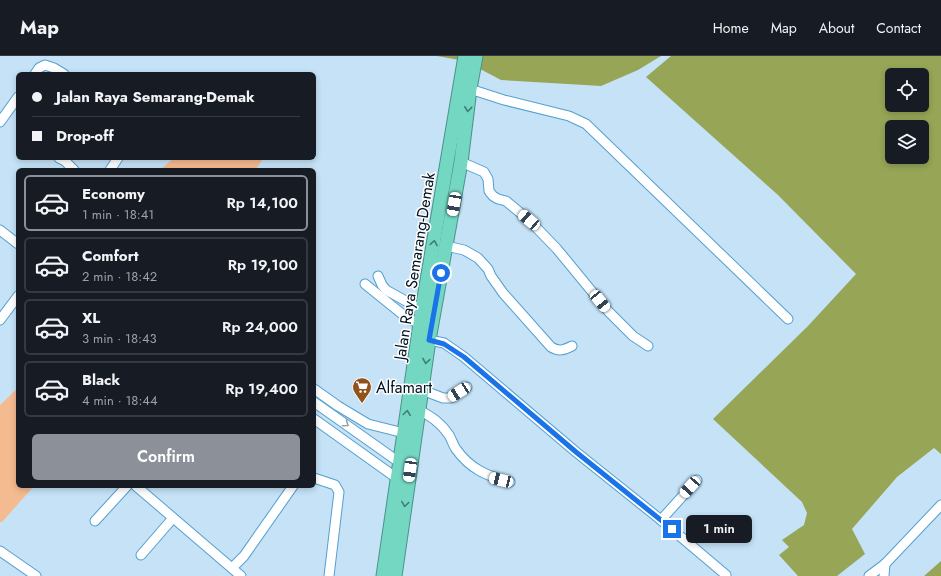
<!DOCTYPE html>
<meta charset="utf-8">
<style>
:root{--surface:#171b24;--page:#242831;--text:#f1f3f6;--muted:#9ea1a6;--line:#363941;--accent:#8c9099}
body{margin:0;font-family:Jost,sans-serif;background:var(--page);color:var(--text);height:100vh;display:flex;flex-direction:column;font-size:15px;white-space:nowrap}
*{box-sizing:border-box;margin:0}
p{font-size:13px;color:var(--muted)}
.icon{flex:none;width:22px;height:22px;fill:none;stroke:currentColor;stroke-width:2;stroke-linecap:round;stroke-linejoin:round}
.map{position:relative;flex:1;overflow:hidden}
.drawer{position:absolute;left:16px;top:112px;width:300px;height:320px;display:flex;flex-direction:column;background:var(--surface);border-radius:6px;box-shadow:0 2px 6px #0003}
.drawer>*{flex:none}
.hud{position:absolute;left:16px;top:16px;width:300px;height:88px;border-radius:6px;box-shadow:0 2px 6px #0003;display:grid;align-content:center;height:88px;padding:0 16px;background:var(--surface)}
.controls{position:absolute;left:885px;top:12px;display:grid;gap:8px}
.controls a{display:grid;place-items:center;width:44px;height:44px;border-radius:6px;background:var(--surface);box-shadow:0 2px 6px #0003;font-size:20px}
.end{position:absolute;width:18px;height:18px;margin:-9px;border:5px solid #1a73e8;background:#fff;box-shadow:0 0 0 2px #fff}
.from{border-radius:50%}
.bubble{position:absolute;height:28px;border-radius:6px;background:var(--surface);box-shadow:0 2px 6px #0003;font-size:13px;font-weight:600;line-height:28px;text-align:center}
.car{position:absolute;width:12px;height:24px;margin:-12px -6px;border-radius:5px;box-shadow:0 0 3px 1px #0007;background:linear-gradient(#fff 24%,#345 0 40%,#fff 0 76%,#345 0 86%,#fff 0)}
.hud b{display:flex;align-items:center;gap:14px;height:38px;font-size:15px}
.hud b+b{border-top:1px solid var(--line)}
.hud i{width:10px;height:10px;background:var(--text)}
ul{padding:7px 0 0;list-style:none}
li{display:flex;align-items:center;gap:12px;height:56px;margin:0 8px 6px;padding:0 8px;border:2px solid var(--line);border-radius:6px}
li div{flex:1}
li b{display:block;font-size:15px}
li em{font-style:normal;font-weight:600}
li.active{border-color:var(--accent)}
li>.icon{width:36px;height:36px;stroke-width:1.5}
.button{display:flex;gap:8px;margin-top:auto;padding:8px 16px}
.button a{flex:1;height:46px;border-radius:6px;background:var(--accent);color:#fff;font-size:16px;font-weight:600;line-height:46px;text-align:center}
header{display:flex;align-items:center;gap:24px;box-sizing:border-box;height:56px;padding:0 20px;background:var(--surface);border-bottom:1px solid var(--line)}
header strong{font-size:19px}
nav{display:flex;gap:22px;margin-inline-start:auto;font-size:14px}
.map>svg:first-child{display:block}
.green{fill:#f4bb90}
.water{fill:#96a656;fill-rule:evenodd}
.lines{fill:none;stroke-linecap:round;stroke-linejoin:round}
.minor-casing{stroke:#53a0d0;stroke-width:11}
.highway-casing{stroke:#4b9289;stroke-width:15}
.minor{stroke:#fff;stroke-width:9}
.highway{stroke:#73d7c2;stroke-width:13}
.oneway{stroke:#3f7e79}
.oneway2{stroke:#99a0a6}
.route{stroke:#1a73e8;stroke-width:5}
.labels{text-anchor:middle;stroke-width:3;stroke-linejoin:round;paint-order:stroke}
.street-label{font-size:16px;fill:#001220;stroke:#fefefe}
.poi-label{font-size:16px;fill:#001220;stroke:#fefefe;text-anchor:start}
</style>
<header>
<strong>Map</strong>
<nav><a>Home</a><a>Map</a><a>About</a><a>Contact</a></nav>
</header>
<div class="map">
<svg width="941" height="520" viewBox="0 0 941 520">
<rect width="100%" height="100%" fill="#c5e2f7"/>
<!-- green -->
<g class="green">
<polygon points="174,102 262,102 263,103 255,114 160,114"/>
<polygon points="18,332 18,430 34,430 2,466 0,466 0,349"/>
</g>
<!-- water -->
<g class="water">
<polygon points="437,0 661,0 638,14 601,30 501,24 465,5"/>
<path d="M 671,0 L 941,0 L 941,398 L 934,392 L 897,421 L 852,473 L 865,498 L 837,520 L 798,520 L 779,499 L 789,491 L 782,484 L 804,469 L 807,457 L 802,446 L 713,363 L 808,270 L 856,218 L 778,139 L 646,21 ZM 892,19 L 922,19 L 922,49 L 892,49 ZM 892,71 L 922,71 L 922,101 L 892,101 Z"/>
<polygon points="941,505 941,520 924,520"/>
</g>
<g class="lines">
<defs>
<g id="minor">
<polyline points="35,18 39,12 45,9 54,12 64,18"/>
<polyline points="470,33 504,44 569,60 586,68 788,263"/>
<polyline points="0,66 18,41"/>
<polyline points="59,102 65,105 74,114"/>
<polyline points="461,106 484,116 488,123 489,135 493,140 498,143 506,145 529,164 557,193 608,255 633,280 648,290"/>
<polyline points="110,114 118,102"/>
<polyline points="0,174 18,188"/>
<path d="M 446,190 L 464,194 L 478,202 L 488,213 L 491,220 L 503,237 L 551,291 C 559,296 564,294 572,290"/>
<polyline points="378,220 382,229 386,234 422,254"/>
<polyline points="365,228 407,262 420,268"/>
<polyline points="0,264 18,240"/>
<polyline points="429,284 444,287 464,301 576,396 661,464 697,424"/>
<polyline points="314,333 338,350 368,368 404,377"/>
<polyline points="422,334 443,342 451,342 467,331"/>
<polyline points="314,346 396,404 400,408"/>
<path d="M 419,354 C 432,361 441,367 449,379 C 452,384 453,389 456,393 C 470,413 487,420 510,426"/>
<polyline points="314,363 398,423"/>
<polyline points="314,422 335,429 339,436 329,520"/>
<polyline points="136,430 241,520"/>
<polyline points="661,464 726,519"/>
<polyline points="95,465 127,430"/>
<polyline points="0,495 36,520"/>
<polyline points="141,499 173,462"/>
<polyline points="232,512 244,500 293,430"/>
<polyline points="869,520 885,508 941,449"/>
<polyline points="884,520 885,508"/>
</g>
<g id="highway">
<polyline points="383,520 422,254 465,0"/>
<polyline points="395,520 429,284 461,106 470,33 476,0"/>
</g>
</defs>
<!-- minor casing -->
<use href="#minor" class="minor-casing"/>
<!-- highway casing -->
<use href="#highway" class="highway-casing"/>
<!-- minor -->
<use href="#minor" class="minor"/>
<!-- highway -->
<use href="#highway" class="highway"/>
</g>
<!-- one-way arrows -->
<defs><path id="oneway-chevron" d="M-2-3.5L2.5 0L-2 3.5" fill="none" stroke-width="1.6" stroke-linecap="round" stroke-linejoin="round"/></defs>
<g class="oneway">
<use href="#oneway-chevron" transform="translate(468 53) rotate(96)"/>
<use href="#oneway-chevron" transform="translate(434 187) rotate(-80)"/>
<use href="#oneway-chevron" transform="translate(426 305) rotate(99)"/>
<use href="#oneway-chevron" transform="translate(407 357) rotate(-82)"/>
<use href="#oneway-chevron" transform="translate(405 448) rotate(98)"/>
</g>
<use class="oneway2" href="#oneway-chevron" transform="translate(346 368) rotate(35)"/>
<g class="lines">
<!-- route -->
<polyline class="route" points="441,217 429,284 444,288 464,301 576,396 672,473"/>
</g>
<!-- icons -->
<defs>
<symbol id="supermarket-pin" viewBox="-11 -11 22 30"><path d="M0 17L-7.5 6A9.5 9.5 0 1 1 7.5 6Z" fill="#915319" stroke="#fefefe"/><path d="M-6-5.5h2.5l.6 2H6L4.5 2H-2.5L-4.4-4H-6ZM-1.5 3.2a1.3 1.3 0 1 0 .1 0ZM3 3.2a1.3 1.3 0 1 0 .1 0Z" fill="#fff"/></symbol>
</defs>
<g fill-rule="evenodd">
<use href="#supermarket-pin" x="351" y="320" width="22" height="30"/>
</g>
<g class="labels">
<!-- street labels -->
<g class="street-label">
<text transform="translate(414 210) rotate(-81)" y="6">Jalan Raya Semarang-Demak</text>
</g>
<!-- poi labels -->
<g class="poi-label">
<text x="376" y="337">Alfamart</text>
</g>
</g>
</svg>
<div class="controls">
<a><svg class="icon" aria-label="locate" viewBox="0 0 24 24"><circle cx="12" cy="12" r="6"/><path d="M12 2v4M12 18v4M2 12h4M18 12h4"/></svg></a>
<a><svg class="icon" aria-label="layers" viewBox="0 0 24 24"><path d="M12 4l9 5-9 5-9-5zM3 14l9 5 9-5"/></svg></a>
</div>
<i class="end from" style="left:441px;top:217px"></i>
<i class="end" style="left:672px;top:473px"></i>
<div class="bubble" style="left:686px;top:459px;width:66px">1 min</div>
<i class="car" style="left:454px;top:148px;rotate:190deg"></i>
<i class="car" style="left:529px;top:164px;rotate:311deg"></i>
<i class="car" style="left:600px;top:245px;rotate:141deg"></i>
<i class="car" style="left:459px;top:336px;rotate:237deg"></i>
<i class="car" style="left:410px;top:414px;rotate:188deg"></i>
<i class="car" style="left:501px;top:424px;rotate:284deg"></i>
<i class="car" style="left:690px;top:431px;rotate:222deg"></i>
<div class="hud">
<b><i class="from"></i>Jalan Raya Semarang-Demak</b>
<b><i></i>Drop-off</b>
</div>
<section class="drawer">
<ul>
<li class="active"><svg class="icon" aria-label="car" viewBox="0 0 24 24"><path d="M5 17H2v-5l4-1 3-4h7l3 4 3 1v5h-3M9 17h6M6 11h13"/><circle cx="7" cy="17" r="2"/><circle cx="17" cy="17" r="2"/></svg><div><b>Economy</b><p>1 min · 18:41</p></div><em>Rp 14,100</em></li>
<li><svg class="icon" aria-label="car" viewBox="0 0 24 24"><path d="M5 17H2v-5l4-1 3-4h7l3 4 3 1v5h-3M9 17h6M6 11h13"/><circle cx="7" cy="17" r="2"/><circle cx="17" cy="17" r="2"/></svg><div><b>Comfort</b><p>2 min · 18:42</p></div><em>Rp 19,100</em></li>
<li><svg class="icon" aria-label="car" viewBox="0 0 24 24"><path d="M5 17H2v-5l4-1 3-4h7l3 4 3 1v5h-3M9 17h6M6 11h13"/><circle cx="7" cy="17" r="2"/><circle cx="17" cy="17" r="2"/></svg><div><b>XL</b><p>3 min · 18:43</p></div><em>Rp 24,000</em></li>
<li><svg class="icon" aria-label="car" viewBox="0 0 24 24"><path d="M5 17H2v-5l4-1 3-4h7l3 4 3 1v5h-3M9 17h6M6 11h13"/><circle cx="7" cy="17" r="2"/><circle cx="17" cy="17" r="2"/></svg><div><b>Black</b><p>4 min · 18:44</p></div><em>Rp 19,400</em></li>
</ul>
<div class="button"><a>Confirm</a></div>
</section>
</div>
